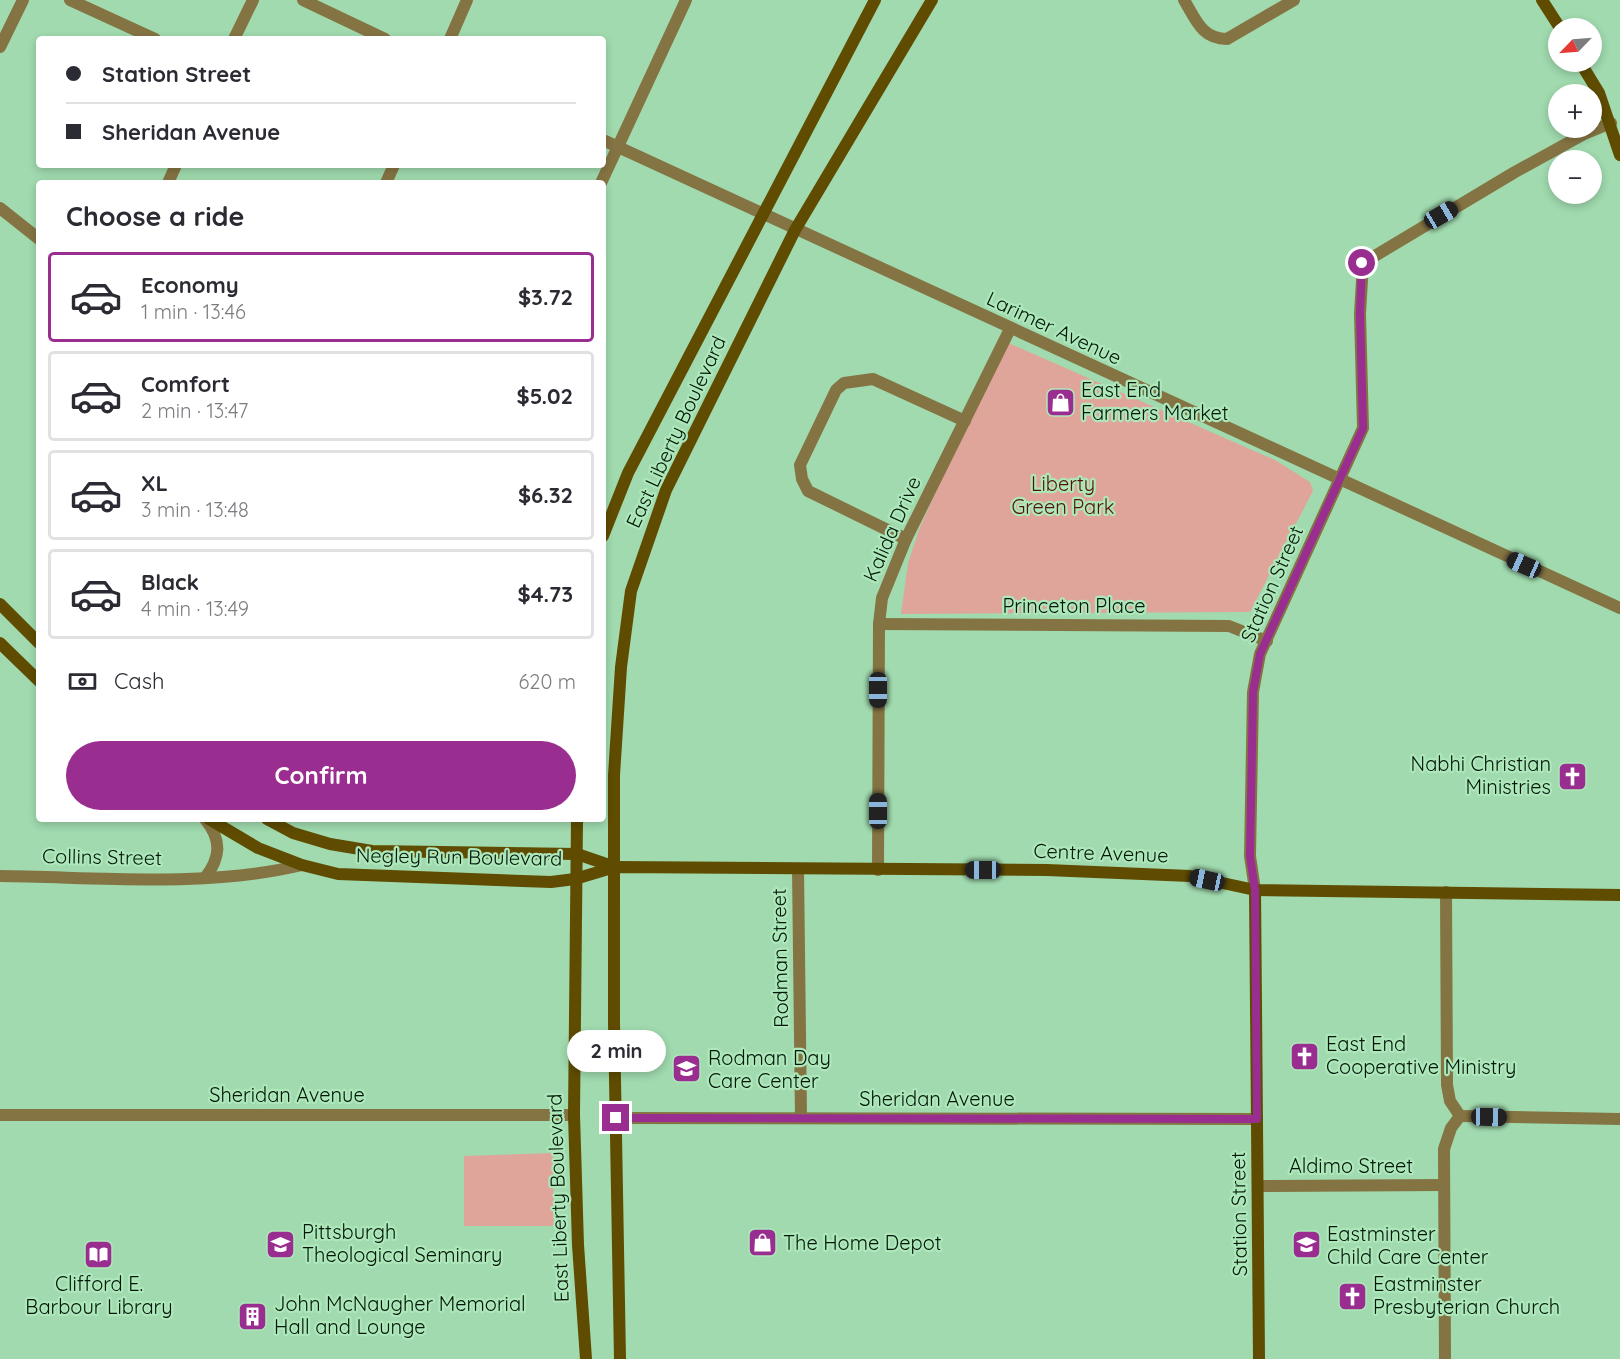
<!DOCTYPE html>
<meta charset="utf-8">
<style>
:root{--surface:#fff;--page:#f7f7f7;--text:#2b2b33;--muted:#7c7c81;--line:#e1e1e2;--accent:#992e90}
body{margin:0;font-family:Quicksand,sans-serif;background:var(--page);color:var(--text);height:100vh;display:flex;flex-direction:column;font-size:22px;white-space:nowrap}
*{box-sizing:border-box;margin:0}
p{font-size:20px;color:var(--muted)}
.icon{flex:none;width:33px;height:33px;fill:none;stroke:currentColor;stroke-width:2;stroke-linecap:round;stroke-linejoin:round}
.map{position:relative;flex:1;overflow:hidden}
.drawer{position:absolute;left:36px;top:180px;width:570px;height:642px;display:flex;flex-direction:column;background:var(--surface);border-radius:6px;box-shadow:0 3px 9px #0003}
.drawer>*{flex:none}
.guide{position:absolute;left:36px;top:36px;width:570px;height:132px;border-radius:6px;box-shadow:0 3px 9px #0003;display:grid;align-content:center;height:132px;padding:0 30px;background:var(--surface)}
.needle{width:39px;rotate:245deg}
.fabs{position:absolute;left:1548px;top:18px;display:grid;gap:12px}
.fabs a{display:grid;place-items:center;width:54px;height:54px;border-radius:50%;background:var(--surface);box-shadow:0 3px 9px #0003;font-size:30px}
.end{position:absolute;width:27px;height:27px;margin:-14px;border:8px solid #992e90;background:#fff;box-shadow:0 0 0 3px #fff}
.from{border-radius:50%}
.bubble{position:absolute;height:42px;border-radius:21px;background:var(--surface);box-shadow:0 3px 9px #0003;font-size:20px;font-weight:700;line-height:42px;text-align:center}
.car{position:absolute;width:18px;height:36px;margin:-18px -9px;border-radius:8px;box-shadow:0 0 4px 2px #0007;background:linear-gradient(#222 24%,#8ab4d8 0 40%,#222 0 76%,#8ab4d8 0 86%,#222 0)}
.guide b{display:flex;align-items:center;gap:21px;height:57px;font-size:22px}
.guide b+b{border-top:2px solid var(--line)}
.guide i{width:15px;height:15px;background:var(--text)}
ul{padding:0;list-style:none}
li{display:flex;align-items:center;gap:18px;height:90px;margin:0 12px 9px;padding:0 18px;border:3px solid var(--line);border-radius:6px}
li div{flex:1}
li b{display:block;font-size:22px}
li em{font-style:normal;font-weight:700}
li.current{border-color:var(--accent)}
li>.icon{width:54px;height:54px;stroke-width:1.5}
h2{padding:0 30px;font-size:27px;line-height:72px}
.pay{display:flex;align-items:center;gap:15px;height:66px;padding:0 30px;font-size:22px}
.pay p{margin-inline-start:auto}
.primary-button{display:flex;gap:12px;margin-top:auto;padding:12px 30px}
.primary-button a{flex:1;height:69px;border-radius:36px;background:var(--accent);color:#fff;font-size:24px;font-weight:700;line-height:69px;text-align:center}
.map>svg:first-child{display:block}
.green{fill:#e0a59a}
.lines{fill:none;stroke-linecap:round;stroke-linejoin:round}
.minor{stroke:#857443;stroke-width:12}
.tertiary{stroke:#857443;stroke-width:12}
.secondary{stroke:#5f4c01;stroke-width:12}
.route{stroke:#992e90;stroke-width:8}
.labels{text-anchor:middle;stroke-width:4.5;stroke-linejoin:round;paint-order:stroke}
.street-label{font-size:20px;fill:#021708;stroke:#ade7ba}
.poi-label{font-size:20px;fill:#021708;stroke:#ade7ba;text-anchor:start}
.park-label{font-size:20px;fill:#561107;stroke:#ade7ba}
</style>
<div class="map">
<svg width="1620" height="1359" viewBox="0 0 1620 1359">
<rect width="100%" height="100%" fill="#a0daae"/>
<!-- green -->
<g class="green">
<polygon points="1004,341 1275,460 1310,482 1313,491 1250,612 901,614 908,563 920,527"/>
<polygon points="553,1153 554,1226 464,1226 464,1156"/>
</g>
<g class="lines">
<!-- minor -->
<g class="minor">
<polyline points="70,0 155,39"/>
<path d="M 1184,0 C 1196,20 1202,39 1227,39 L 1294,0"/>
<polyline points="234,39 253,0"/>
<polyline points="450,39 467,0"/>
<polyline points="168,183 176,165"/>
<polyline points="386,183 394,165"/>
<polyline points="601,183 686,0"/>
<polyline points="0,208 39,239"/>
<polyline points="906,539 808,491 802,479 800,465 836,390 844,383 873,379 965,421"/>
<polyline points="879,624 1229,626 1267,641"/>
<polyline points="798,869 801,1118"/>
<polyline points="878,870 879,624 882,598 906,539 1010,329"/>
<path d="M 0,876 C 98,877 206,888 302,865"/>
<path d="M 205,878 C 221,857 222,840 205,819"/>
<polyline points="1255,890 1250,856 1253,692 1260,654 1363,428 1360,314 1363,263 1515,172 1584,134 1611,123"/>
<polyline points="1446,892 1447,1085 1450,1101 1460,1116"/>
<polyline points="0,1115 574,1115"/>
<polyline points="1460,1116 1620,1119"/>
<polyline points="616,1118 1257,1119"/>
<polyline points="1258,1186 1444,1185"/>
<polyline points="1445,1359 1444,1149 1451,1128 1460,1116"/>
</g>
<!-- tertiary -->
<g class="tertiary">
<polyline points="303,0 385,39"/>
<polyline points="0,47 23,0"/>
<polyline points="603,140 1620,608"/>
</g>
<!-- secondary -->
<g class="secondary">
<polyline points="1542,0 1560,28"/>
<polyline points="1580,62 1599,93 1620,155"/>
<polyline points="603,536 628,473 875,0"/>
<polyline points="0,604 39,643"/>
<polyline points="0,643 39,681"/>
<polyline points="209,819 258,848 302,865 338,874 551,882 575,879 615,867 1047,870 1190,876 1255,890 1620,895"/>
<polyline points="267,819 293,833 330,844 372,851 577,854 615,867"/>
<polyline points="577,819 574,1115 578,1245 586,1359"/>
<polyline points="1255,890 1259,1359"/>
<polyline points="620,1359 614,1023 614,775 621,667 631,591 666,490 795,230 932,0"/>
</g>
</g>
<g class="lines">
<!-- route -->
<polyline class="route" points="616,1118 1257,1119 1255,890 1250,856 1253,692 1260,654 1363,428 1360,314 1362,263"/>
</g>
<!-- icons -->
<defs>
<symbol id="shop-square" viewBox="-11 -11 22 22"><rect x="-9" y="-9" width="18" height="18" rx="4" fill="#992e90" stroke="#ade7ba"/><path d="M-5-2.5h2.3a2.7 3.5 0 0 1 5.4 0H5L5.5 6h-11ZM-1.5-2.5h3a1.5 2.3 0 0 0-3 0Z" fill="#fff"/></symbol>
<symbol id="church-square" viewBox="-11 -11 22 22"><rect x="-9" y="-9" width="18" height="18" rx="4" fill="#992e90" stroke="#ade7ba"/><path d="M-1.2-6h2.4v3.5h3.3v2.4h-3.3V6h-2.4V-.1h-3.3v-2.4h3.3Z" fill="#fff"/></symbol>
<symbol id="school-square" viewBox="-11 -11 22 22"><rect x="-9" y="-9" width="18" height="18" rx="4" fill="#992e90" stroke="#ade7ba"/><path d="M0-5L7-2L0 1L-7-2ZM-4 1L0 2.5L4 1V4Q0 6-4 4Z" fill="#fff"/></symbol>
<symbol id="university-square" viewBox="-11 -11 22 22"><rect x="-9" y="-9" width="18" height="18" rx="4" fill="#992e90" stroke="#ade7ba"/><path d="M0-5L7-2L0 1L-7-2ZM-4 1L0 2.5L4 1V4Q0 6-4 4Z" fill="#fff"/></symbol>
<symbol id="library-square" viewBox="-11 -11 22 22"><rect x="-9" y="-9" width="18" height="18" rx="4" fill="#992e90" stroke="#ade7ba"/><path d="M-6-4Q-3-5.5-.7-3.5V5Q-3 3-6 4ZM6-4Q3-5.5 .7-3.5V5Q3 3 6 4Z" fill="#fff"/></symbol>
<symbol id="building-square" viewBox="-11 -11 22 22"><rect x="-9" y="-9" width="18" height="18" rx="4" fill="#992e90" stroke="#ade7ba"/><path d="M-4-6H4V6H1V3H-1V6H-4ZM-2.5-4.3h1.7v1.8h-1.7ZM.8-4.3h1.7v1.8H.8ZM-2.5-1h1.7V.8h-1.7ZM.8-1h1.7V.8H.8Z" fill="#fff"/></symbol>
</defs>
<g fill-rule="evenodd">
<use href="#shop-square" x="1044" y="386" width="33" height="33"/>
<use href="#church-square" x="1556" y="760" width="33" height="33"/>
<use href="#church-square" x="1288" y="1040" width="33" height="33"/>
<use href="#school-square" x="670" y="1052" width="33" height="33"/>
<use href="#shop-square" x="746" y="1226" width="33" height="33"/>
<use href="#university-square" x="264" y="1228" width="33" height="33"/>
<use href="#school-square" x="1290" y="1228" width="33" height="33"/>
<use href="#library-square" x="82" y="1238" width="33" height="33"/>
<use href="#church-square" x="1336" y="1280" width="33" height="33"/>
<use href="#building-square" x="236" y="1300" width="33" height="33"/>
</g>
<g class="labels">
<!-- street labels -->
<g class="street-label">
<text transform="translate(1054 328) rotate(25)" y="7">Larimer Avenue</text>
<text transform="translate(676 432) rotate(-65)" y="7">East Liberty Boulevard</text>
<text transform="translate(892 529) rotate(-66)" y="7">Kalida Drive</text>
<text transform="translate(1272 584) rotate(-66)" y="7">Station Street</text>
<text x="1074" y="613">Princeton Place</text>
<text transform="translate(1101 853) rotate(2)" y="7">Centre Avenue</text>
<text transform="translate(102 857) rotate(1)" y="7">Collins Street</text>
<text transform="translate(459 857) rotate(1)" y="7">Negley Run Boulevard</text>
<text transform="translate(780 958) rotate(-91)" y="7">Rodman Street</text>
<text x="287" y="1102">Sheridan Avenue</text>
<text x="937" y="1106">Sheridan Avenue</text>
<text x="1351" y="1173">Aldimo Street</text>
<text transform="translate(558 1198) rotate(-92)" y="7">East Liberty Boulevard</text>
<text transform="translate(1239 1214) rotate(-91)" y="7">Station Street</text>
</g>
<!-- poi labels -->
<g class="poi-label">
<text x="1081" y="397">East End<tspan x="1081" dy="23">Farmers Market</tspan></text>
<text x="1551" y="771" text-anchor="end">Nabhi Christian<tspan x="1551" dy="23">Ministries</tspan></text>
<text x="1326" y="1051">East End<tspan x="1326" dy="23">Cooperative Ministry</tspan></text>
<text x="708" y="1065">Rodman Day<tspan x="708" dy="23">Care Center</tspan></text>
<text x="302" y="1239">Pittsburgh<tspan x="302" dy="23">Theological Seminary</tspan></text>
<text x="1327" y="1241">Eastminster<tspan x="1327" dy="23">Child Care Center</tspan></text>
<text x="783" y="1250">The Home Depot</text>
<text x="99" y="1291" text-anchor="middle">Clifford E.<tspan x="99" dy="23">Barbour Library</tspan></text>
<text x="1373" y="1291">Eastminster<tspan x="1373" dy="23">Presbyterian Church</tspan></text>
<text x="274" y="1311">John McNaugher Memorial<tspan x="274" dy="23">Hall and Lounge</tspan></text>
</g>
<!-- park labels -->
<g class="park-label">
<text x="1063" y="491">Liberty<tspan x="1063" dy="23">Green Park</tspan></text>
</g>
</g>
</svg>
<div class="fabs">
<a><svg class="needle" viewBox="-14 -14 28 28"><path d="M0-13l5 13h-10z" fill="#e53935"/><path d="M0 13l5-13h-10z" fill="#7c7c81"/></svg></a>
<a>+</a>
<a>−</a>
</div>
<i class="end from" style="left:1362px;top:263px"></i>
<i class="end" style="left:616px;top:1118px"></i>
<div class="bubble" style="left:567px;top:1030px;width:99px">2 min</div>
<i class="car" style="left:1441px;top:215px;rotate:60deg"></i>
<i class="car" style="left:1524px;top:565px;rotate:294deg"></i>
<i class="car" style="left:878px;top:690px;rotate:180deg"></i>
<i class="car" style="left:878px;top:811px;rotate:0deg"></i>
<i class="car" style="left:983px;top:870px;rotate:270deg"></i>
<i class="car" style="left:1207px;top:880px;rotate:282deg"></i>
<i class="car" style="left:1489px;top:1117px;rotate:91deg"></i>
<div class="guide">
<b><i class="from"></i>Station Street</b>
<b><i></i>Sheridan Avenue</b>
</div>
<section class="drawer">
<h2>Choose a ride</h2>
<ul>
<li class="current"><svg class="icon" aria-label="car" viewBox="0 0 24 24"><path d="M5 17H2v-5l4-1 3-4h7l3 4 3 1v5h-3M9 17h6M6 11h13"/><circle cx="7" cy="17" r="2"/><circle cx="17" cy="17" r="2"/></svg><div><b>Economy</b><p>1 min · 13:46</p></div><em>$3.72</em></li>
<li><svg class="icon" aria-label="car" viewBox="0 0 24 24"><path d="M5 17H2v-5l4-1 3-4h7l3 4 3 1v5h-3M9 17h6M6 11h13"/><circle cx="7" cy="17" r="2"/><circle cx="17" cy="17" r="2"/></svg><div><b>Comfort</b><p>2 min · 13:47</p></div><em>$5.02</em></li>
<li><svg class="icon" aria-label="car" viewBox="0 0 24 24"><path d="M5 17H2v-5l4-1 3-4h7l3 4 3 1v5h-3M9 17h6M6 11h13"/><circle cx="7" cy="17" r="2"/><circle cx="17" cy="17" r="2"/></svg><div><b>XL</b><p>3 min · 13:48</p></div><em>$6.32</em></li>
<li><svg class="icon" aria-label="car" viewBox="0 0 24 24"><path d="M5 17H2v-5l4-1 3-4h7l3 4 3 1v5h-3M9 17h6M6 11h13"/><circle cx="7" cy="17" r="2"/><circle cx="17" cy="17" r="2"/></svg><div><b>Black</b><p>4 min · 13:49</p></div><em>$4.73</em></li>
</ul>
<div class="pay"><svg class="icon" aria-label="cash" viewBox="0 0 24 24"><path d="M3 7h18v10H3z"/><circle cx="12" cy="12" r="2"/></svg>Cash<p>620 m</p></div>
<div class="primary-button"><a>Confirm</a></div>
</section>
</div>
